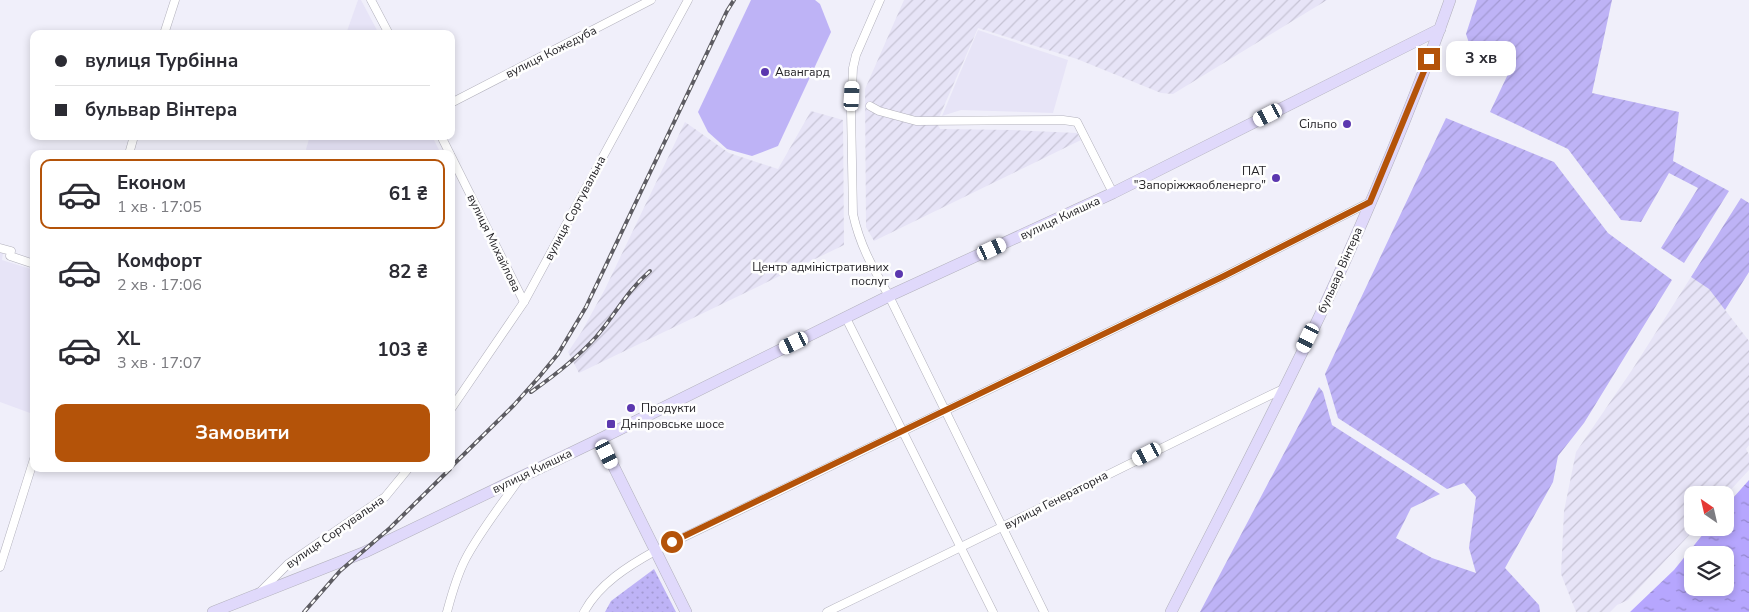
<!DOCTYPE html>
<html lang="uk">
<meta charset="utf-8">
<style>
:root{--surface:#fff;--page:#f2f2f3;--text:#2b2b33;--muted:#7c7c81;--line:#e1e1e2;--accent:#b45309}
body{margin:0;font-family:"Nunito Sans",sans-serif;background:var(--page);color:var(--text);height:100vh;display:flex;flex-direction:column;font-size:19px;white-space:nowrap}
*{box-sizing:border-box;margin:0}
p{font-size:16px;color:var(--muted)}
.icon{flex:none;width:28px;height:28px;fill:none;stroke:currentColor;stroke-width:2;stroke-linecap:round;stroke-linejoin:round}
.map{position:relative;flex:1;overflow:hidden}
.drawer{position:absolute;left:30px;top:150px;width:425px;height:322px;display:flex;flex-direction:column;background:var(--surface);border-radius:10px;box-shadow:0 2px 8px #0003}
.drawer>*{flex:none}
.top-card{position:absolute;left:30px;top:30px;width:425px;height:110px;border-radius:10px;box-shadow:0 2px 8px #0003;display:grid;align-content:center;height:110px;padding:0 25px;background:var(--surface)}
.needle{width:32px;rotate:326deg}
.controls{position:absolute;left:1684px;top:486px;display:grid;gap:10px}
.controls a{display:grid;place-items:center;width:50px;height:50px;border-radius:10px;background:var(--surface);box-shadow:0 2px 8px #0003;font-size:25px}
.end{position:absolute;width:22px;height:22px;margin:-11px;border:6px solid #b45309;background:#fff;box-shadow:0 0 0 2px #fff}
.from{border-radius:50%}
.bubble{position:absolute;height:35px;border-radius:10px;background:var(--surface);box-shadow:0 2px 8px #0003;font-size:16px;font-weight:700;line-height:35px;text-align:center}
.car{position:absolute;width:15px;height:30px;margin:-15px -8px;border-radius:6px;box-shadow:0 0 4px 1px #0007;background:linear-gradient(#fff 24%,#345 0 40%,#fff 0 76%,#345 0 86%,#fff 0)}
.top-card b{display:flex;align-items:center;gap:18px;height:48px;font-size:19px}
.top-card b+b{border-top:1px solid var(--line)}
.top-card i{width:12px;height:12px;background:var(--text)}
ul{padding:9px 0 0;list-style:none}
li{display:flex;align-items:center;gap:15px;height:70px;margin:0 10px 8px;padding:0 15px;border:2px solid transparent;border-radius:10px}
li div{flex:1}
li b{display:block;font-size:19px}
li em{font-style:normal;font-weight:700}
li.selected{border-color:var(--accent)}
li>.icon{width:45px;height:45px;stroke-width:1.5}
.button{display:flex;gap:10px;margin-top:auto;padding:10px 25px}
.button a{flex:1;height:58px;border-radius:10px;background:var(--accent);color:#fff;font-size:20px;font-weight:700;line-height:58px;text-align:center}
.map>svg:first-child{display:block}
.built{fill:#e7e4f7}
.industrial{fill:url(#industrial-furrows)}
.grass{fill:#beb3f6}
.park{fill:url(#park-dots)}
.garden{fill:url(#garden-furrows)}
.water{fill:url(#water-ripples);fill-rule:evenodd}
.lines{fill:none;stroke-linecap:round;stroke-linejoin:round}
.street-casing{stroke:#b2b1bc;stroke-width:9}
.secondary-casing{stroke:#b2b1bc;stroke-width:12}
.street{stroke:#fff;stroke-width:8}
.secondary{stroke:#e0d9fb;stroke-width:11}
.rail-casing{stroke:#5d5c62;stroke-width:4}
.rail{stroke:#fefefe;stroke-width:2;stroke-dasharray:5.5;stroke-linecap:butt}
.route{stroke:#b45309;stroke-width:6}
.poi-dot{fill:#5b37af;stroke:#fefefe;stroke-width:2}
.labels{text-anchor:middle;stroke-width:5;stroke-linejoin:round;paint-order:stroke}
.street-label{font-size:12px;fill:#242327;stroke:#fefefe}
.poi-label{font-size:12px;fill:#242327;stroke:#fefefe;text-anchor:start}
</style>
<div class="map">
<svg width="1749" height="612" viewBox="0 0 1749 612">
<defs>
<pattern id="industrial-furrows" width="10" height="10" patternUnits="userSpaceOnUse" patternTransform="scale(1.25)"><rect width="10" height="10" fill="#e7e4f7"/><path d="M-1 1l2-2M0 10L10 0M9 11l2-2" fill="none" stroke="#c6c3d4"/></pattern>
<pattern id="park-dots" width="8" height="8" patternUnits="userSpaceOnUse" patternTransform="scale(1.25)"><rect width="8" height="8" fill="#beb3f6"/><path d="M2 2h.1M6 6h.1" fill="none" stroke="#a39ad3" stroke-width="1.8" stroke-linecap="round"/></pattern>
<pattern id="garden-furrows" width="10" height="10" patternUnits="userSpaceOnUse" patternTransform="scale(1.25)"><rect width="10" height="10" fill="#beb3f6"/><path d="M-1 1l2-2M0 10L10 0M9 11l2-2" fill="none" stroke="#a39ad3"/></pattern>
<pattern id="water-ripples" width="26" height="14" patternUnits="userSpaceOnUse" patternTransform="scale(1.25)"><rect width="26" height="14" fill="#b6a6fe"/><path d="M2 4q2-2 4 0t4 0M15 11q2-2 4 0t4 0" fill="none" stroke="#9487ce"/></pattern>
</defs>
<rect width="100%" height="100%" fill="#f0effa"/>
<!-- built -->
<g class="built">
<polygon points="358,0 361,0 379,34 346,34"/>
<polygon points="978,30 1068,60 1053,113 961,110 942,116"/>
<polygon points="310,136 432,136 441,154 308,154 306,149"/>
<polygon points="0,252 3,253 2,260 34,270 34,402 30,413 0,402"/>
</g>
<!-- industrial -->
<g class="industrial">
<polygon points="904,0 1327,0 1173,94 1161,93 1077,59 978,28 937,122 940,129 1011,130 1077,133 1081,140 874,241 866,227 865,89"/>
<polygon points="811,111 843,120 844,245 579,373 568,352 582,331 605,289 685,122 729,153 778,169"/>
<polygon points="1691,277 1709,289 1749,341 1749,445 1746,449 1749,455 1749,470 1725,496 1692,495 1692,528 1696,528 1628,600 1617,605 1610,612 1576,612 1561,574 1564,511 1576,452 1632,370"/>
</g>
<!-- grass -->
<polygon class="grass" points="751,0 815,0 820,4 831,32 778,146 752,156 727,149 708,132 698,112"/>
<!-- park -->
<polygon class="park" points="654,569 676,612 605,612 611,601"/>
<!-- garden -->
<g class="garden">
<polygon points="1477,0 1612,0 1592,93 1679,112 1673,161 1729,191 1684,263 1661,248 1698,188 1669,173 1641,222 1621,220 1568,149 1490,112 1509,72 1472,52 1466,34"/>
<polygon points="1446,118 1554,162 1608,233 1672,280 1584,423 1558,456 1553,482 1505,568 1539,605 1540,612 1200,612 1319,387 1323,392 1332,425 1440,494 1411,508 1396,538 1432,558 1476,573 1469,548 1476,497 1464,483 1447,489 1338,418 1325,374"/>
<polygon points="1741,198 1749,203 1749,272 1725,310 1709,289 1691,277"/>
</g>
<!-- water -->
<path class="water" d="M 1749,480 L 1749,612 L 1630,612 L 1674,570 L 1708,528 L 1725,528 L 1725,507 ZM 1692,555 L 1725,555 L 1725,588 L 1692,588 Z"/>
<g class="lines">
<defs>
<g id="street">
<polyline points="371,0 389,34"/>
<path d="M 880,0 L 856,55 L 853,68 L 851,110 L 853,214 C 860,246 873,268 889,296 L 1044,612"/>
<polyline points="164,34 175,0"/>
<polyline points="451,103 651,0"/>
<polyline points="870,106 879,111 916,121 1063,120 1077,122 1113,193"/>
<polyline points="441,136 450,154"/>
<polyline points="129,154 134,136"/>
<polyline points="451,156 524,302"/>
<polyline points="0,248 11,251 10,256 34,264"/>
<polyline points="846,318 993,612"/>
<polyline points="451,409 524,302 688,0"/>
<polyline points="0,567 34,459"/>
<polyline points="260,592 288,564 385,497 408,469"/>
<path d="M 447,612 C 452,593 457,575 466,558 C 481,530 502,504 520,478"/>
<path d="M 584,612 C 599,584 628,566 655,551 L 1224,276 L 1370,202"/>
<path d="M 827,612 C 980,539 1132,462 1285,388"/>
</g>
<g id="secondary">
<polyline points="600,439 686,612"/>
<polyline points="213,612 365,552 600,439 889,296 1113,193 1440,29"/>
<path d="M 1171,612 C 1225,506 1280,401 1330,294 C 1374,198 1415,100 1450,0"/>
</g>
</defs>
<!-- street casing -->
<use href="#street" class="street-casing"/>
<!-- secondary casing -->
<use href="#secondary" class="secondary-casing"/>
<!-- street -->
<use href="#street" class="street"/>
<!-- secondary -->
<use href="#secondary" class="secondary"/>
<defs>
<g id="rail">
<path d="M 531,392 C 554,376 577,358 596,337 C 615,315 626,292 650,271"/>
<polyline points="451,467 514,405 539,377 558,354 586,307 727,11 734,0"/>
<polyline points="304,612 340,571 390,528 450,469"/>
</g>
</defs>
<!-- rail casing -->
<use href="#rail" class="rail-casing"/>
<!-- rail -->
<use href="#rail" class="rail"/>
</g>
<g class="lines">
<!-- route -->
<polyline class="route" points="672,542 1224,276 1370,202 1429,59"/>
</g>
<!-- markers -->
<g class="poi-dot">
<circle cx="765" cy="72" r="5"/>
<circle cx="1347" cy="124" r="5"/>
<circle cx="1276" cy="178" r="5"/>
<circle cx="899" cy="274" r="5"/>
<circle cx="631" cy="408" r="5"/>
<rect x="606" y="419" width="10" height="10" rx="2.5"/>
</g>
<g class="labels">
<!-- street labels -->
<g class="street-label">
<text transform="translate(551 52) rotate(-27)" y="4">вулиця Кожедуба</text>
<text transform="translate(575 208) rotate(-62)" y="4">вулиця Сортувальна</text>
<text transform="translate(1060 218) rotate(-25)" y="4">вулиця Кияшка</text>
<text transform="translate(494 243) rotate(64)" y="4">вулиця Михайлова</text>
<text transform="translate(1340 270) rotate(-66)" y="4">бульвар Вінтера</text>
<text transform="translate(532 471) rotate(-26)" y="4">вулиця Кияшка</text>
<text transform="translate(1056 500) rotate(-27)" y="4">вулиця Генераторна</text>
<text transform="translate(335 532) rotate(-35)" y="4">вулиця Сортувальна</text>
</g>
<!-- poi labels -->
<g class="poi-label">
<text x="775" y="76">Авангард</text>
<text x="1337" y="128" text-anchor="end">Сільпо</text>
<text x="1266" y="175" text-anchor="end">ПАТ<tspan x="1266" dy="14">"Запоріжжяобленерго"</tspan></text>
<text x="889" y="271" text-anchor="end">Центр адміністративних<tspan x="889" dy="14">послуг</tspan></text>
<text x="641" y="412">Продукти</text>
<text x="621" y="428">Дніпровське шосе</text>
</g>
</g>
</svg>
<div class="controls">
<a><svg class="needle" viewBox="-14 -14 28 28"><path d="M0-13l5 13h-10z" fill="#e53935"/><path d="M0 13l5-13h-10z" fill="#7c7c81"/></svg></a>
<a><svg class="icon" aria-label="layers" viewBox="0 0 24 24"><path d="M12 4l9 5-9 5-9-5zM3 14l9 5 9-5"/></svg></a>
</div>
<i class="end from" style="left:672px;top:542px"></i>
<i class="end" style="left:1429px;top:59px"></i>
<div class="bubble" style="left:1446px;top:41px;width:70px">3 хв</div>
<i class="car" style="left:852px;top:96px;rotate:3deg"></i>
<i class="car" style="left:1268px;top:115px;rotate:243deg"></i>
<i class="car" style="left:992px;top:249px;rotate:65deg"></i>
<i class="car" style="left:1308px;top:338px;rotate:206deg"></i>
<i class="car" style="left:794px;top:343px;rotate:244deg"></i>
<i class="car" style="left:607px;top:454px;rotate:154deg"></i>
<i class="car" style="left:1147px;top:454px;rotate:243deg"></i>
<div class="top-card">
<b><i class="from"></i>вулиця Турбінна</b>
<b><i></i>бульвар Вінтера</b>
</div>
<section class="drawer">
<ul>
<li class="selected"><svg class="icon" aria-label="car" viewBox="0 0 24 24"><path d="M5 17H2v-5l4-1 3-4h7l3 4 3 1v5h-3M9 17h6M6 11h13"/><circle cx="7" cy="17" r="2"/><circle cx="17" cy="17" r="2"/></svg><div><b>Економ</b><p>1 хв · 17:05</p></div><em>61 ₴</em></li>
<li><svg class="icon" aria-label="car" viewBox="0 0 24 24"><path d="M5 17H2v-5l4-1 3-4h7l3 4 3 1v5h-3M9 17h6M6 11h13"/><circle cx="7" cy="17" r="2"/><circle cx="17" cy="17" r="2"/></svg><div><b>Комфорт</b><p>2 хв · 17:06</p></div><em>82 ₴</em></li>
<li><svg class="icon" aria-label="car" viewBox="0 0 24 24"><path d="M5 17H2v-5l4-1 3-4h7l3 4 3 1v5h-3M9 17h6M6 11h13"/><circle cx="7" cy="17" r="2"/><circle cx="17" cy="17" r="2"/></svg><div><b>XL</b><p>3 хв · 17:07</p></div><em>103 ₴</em></li>
</ul>
<div class="button"><a>Замовити</a></div>
</section>
</div>
